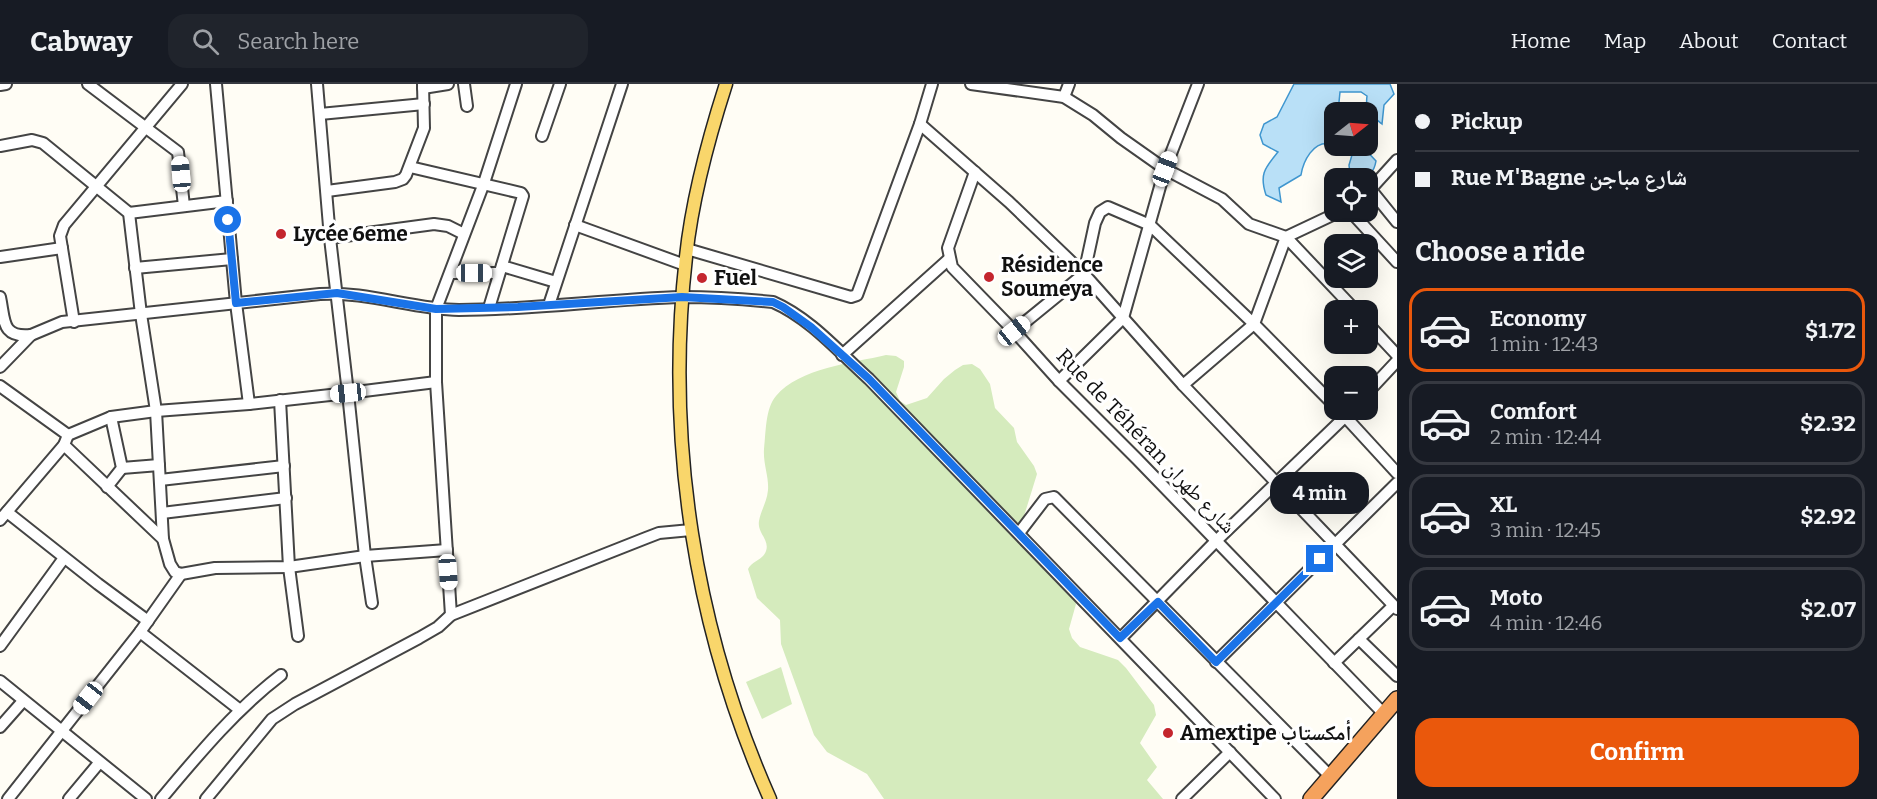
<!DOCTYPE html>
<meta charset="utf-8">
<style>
:root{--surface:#171b24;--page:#20242c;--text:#f1f3f6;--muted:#9ea1a6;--line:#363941;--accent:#ea580c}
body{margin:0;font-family:Bitter,"Noto Naskh Arabic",serif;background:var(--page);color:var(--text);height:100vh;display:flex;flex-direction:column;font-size:22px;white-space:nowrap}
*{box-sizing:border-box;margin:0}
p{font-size:20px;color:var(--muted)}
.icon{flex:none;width:33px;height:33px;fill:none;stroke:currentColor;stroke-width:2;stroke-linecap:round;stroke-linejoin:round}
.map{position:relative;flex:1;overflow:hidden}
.panel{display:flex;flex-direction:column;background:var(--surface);width:480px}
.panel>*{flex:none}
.banner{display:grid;align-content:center;height:132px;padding:0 18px;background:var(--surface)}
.needle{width:39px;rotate:73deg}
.tools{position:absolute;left:1324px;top:18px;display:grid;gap:12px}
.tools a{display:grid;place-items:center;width:54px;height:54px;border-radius:12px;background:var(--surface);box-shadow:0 6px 24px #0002;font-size:30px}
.end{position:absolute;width:27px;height:27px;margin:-14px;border:8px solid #1a73e8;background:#fff;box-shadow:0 0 0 3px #fff}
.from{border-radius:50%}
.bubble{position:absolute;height:42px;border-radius:18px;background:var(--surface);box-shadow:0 6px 24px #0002;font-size:20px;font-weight:700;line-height:42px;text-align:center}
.car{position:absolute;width:18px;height:36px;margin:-18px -9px;border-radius:8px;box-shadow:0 0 4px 2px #0007;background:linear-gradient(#fff 24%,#345 0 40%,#fff 0 76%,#345 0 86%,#fff 0)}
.banner b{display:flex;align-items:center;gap:21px;height:57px;font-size:22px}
.banner b+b{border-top:2px solid var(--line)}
.banner i{width:15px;height:15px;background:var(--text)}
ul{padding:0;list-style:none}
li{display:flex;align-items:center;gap:18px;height:84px;margin:0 12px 9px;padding:0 6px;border:3px solid var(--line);border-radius:18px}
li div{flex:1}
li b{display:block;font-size:22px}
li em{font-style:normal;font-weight:700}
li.on{border-color:var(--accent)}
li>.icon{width:54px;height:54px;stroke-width:1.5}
h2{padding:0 18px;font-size:27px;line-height:72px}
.button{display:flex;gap:12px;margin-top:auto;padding:12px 18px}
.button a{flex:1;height:69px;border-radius:18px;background:var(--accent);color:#fff;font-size:24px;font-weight:700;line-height:69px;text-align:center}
header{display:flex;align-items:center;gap:36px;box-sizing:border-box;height:84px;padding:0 30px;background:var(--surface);border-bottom:2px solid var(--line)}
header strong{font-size:28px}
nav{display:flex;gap:33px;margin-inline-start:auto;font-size:21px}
.search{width:420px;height:54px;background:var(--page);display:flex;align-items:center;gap:15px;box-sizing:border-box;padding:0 21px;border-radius:18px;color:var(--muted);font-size:22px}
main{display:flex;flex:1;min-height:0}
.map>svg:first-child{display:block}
.green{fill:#d5ebbd}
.water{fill:#b9e0f7;stroke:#3f96cf;stroke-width:1.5}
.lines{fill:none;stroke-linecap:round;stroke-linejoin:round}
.minor-casing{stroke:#444;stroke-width:14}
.major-casing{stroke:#222;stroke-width:15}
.highway-casing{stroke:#222;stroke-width:18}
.minor{stroke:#fff;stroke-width:10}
.major{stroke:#f9d66b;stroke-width:12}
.highway{stroke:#f5a25d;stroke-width:15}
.route{stroke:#1a73e8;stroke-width:8}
.poi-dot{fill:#c4262e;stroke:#fff;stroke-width:2}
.labels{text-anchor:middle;stroke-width:6;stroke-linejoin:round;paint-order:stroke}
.poi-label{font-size:21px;font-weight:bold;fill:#111;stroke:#fff;text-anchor:start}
.street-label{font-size:21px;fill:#111;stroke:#fff}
</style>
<header>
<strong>Cabway</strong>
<div class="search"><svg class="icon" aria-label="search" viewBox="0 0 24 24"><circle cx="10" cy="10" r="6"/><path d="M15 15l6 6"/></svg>Search here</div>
<nav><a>Home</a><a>Map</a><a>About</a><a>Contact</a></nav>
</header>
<main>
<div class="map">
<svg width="1397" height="715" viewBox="0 0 1397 715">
<rect width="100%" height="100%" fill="#fffdf5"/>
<!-- green -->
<g class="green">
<path d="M 886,271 L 896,272 L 904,277 L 904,283 L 896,308 L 900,317 L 906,321 L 927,314 L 944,295 L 955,286 L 963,281 L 972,280 L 980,285 L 990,300 L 995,324 L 1014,344 L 1017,358 L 1034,382 L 1037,390 L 1024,432 L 1028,458 L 1073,509 L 1076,520 L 1069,545 L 1072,554 L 1080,563 L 1118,576 L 1126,584 L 1154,621 L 1156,631 L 1140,659 L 1157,683 L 1147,696 L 1163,715 L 884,715 L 867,690 L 827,668 L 814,651 L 781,560 L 780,536 L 757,514 L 748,485 C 752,477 763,476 766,467 C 770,456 757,449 759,437 C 761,426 767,418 768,406 C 769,392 763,380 764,365 C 766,349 765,325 776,312 C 799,284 853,279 886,271 Z"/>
<polygon points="781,583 792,620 762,635 746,598"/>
</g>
<!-- water -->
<path class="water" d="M 1294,0 L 1390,0 L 1394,10 L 1384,21 L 1382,40 C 1370,30 1365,28 1367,12 L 1361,8 L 1340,8 L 1338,28 L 1335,28 L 1335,62 L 1362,62 L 1376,77 C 1374,89 1369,92 1358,94 L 1350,90 L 1349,81 L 1352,71 C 1345,68 1338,61 1331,60 C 1313,56 1303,78 1301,91 L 1279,104 L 1281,118 L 1266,111 C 1259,90 1265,84 1278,68 L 1263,60 L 1260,51 L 1264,40 L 1277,33 Z"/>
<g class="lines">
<defs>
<g id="minor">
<polyline points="88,0 178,68 184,122"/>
<polyline points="216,0 236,219 249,320"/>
<polyline points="464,0 467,22"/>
<polyline points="971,0 1064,13 1093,31 1121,54 1165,85 1222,115 1249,140 1286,153 1339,128"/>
<polyline points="0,1 6,0"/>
<polyline points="423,4 448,0"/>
<polyline points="1064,13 1069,0"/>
<polyline points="320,30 424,20"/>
<polyline points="920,40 1009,118 1084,190 1183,301 1397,525"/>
<polyline points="542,52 560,0"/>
<polyline points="0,62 32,56 43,59 129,129 141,230 156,327 163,455"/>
<polyline points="410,83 521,109 523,112 489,224"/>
<polyline points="975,88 948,164 952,183 1014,247 1059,297 1137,375 1384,630"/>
<polyline points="1371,106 1397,138"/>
<polyline points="327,107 395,98 403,95 406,91 424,44 423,0"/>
<polyline points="1368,108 1397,76"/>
<polyline points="1351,128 1397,178"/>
<polyline points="129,129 227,117"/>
<polyline points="575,141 685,181"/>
<polyline points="330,154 434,140 448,142 464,150"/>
<polyline points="687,165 851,213 857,211 920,40 932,0"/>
<polyline points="0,173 62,164"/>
<polyline points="502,182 556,198"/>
<polyline points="135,184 232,175"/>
<polyline points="451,189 499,189"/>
<path d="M 0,213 C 5,236 1,254 31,251"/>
<polyline points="549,221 622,0"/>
<polyline points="74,238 60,152 64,141 182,0"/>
<polyline points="1368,240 1397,271"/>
<polyline points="1014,247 1084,190 1095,139 1100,128 1108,123 1150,141 1254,240 1335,322"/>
<polyline points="842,271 949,175"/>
<path d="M 0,283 L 31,251 L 62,238 L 320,210 C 367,207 412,225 459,226 C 534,226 608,215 682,213 C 712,213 743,215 773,218 C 810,234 839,268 869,295 L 1275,715"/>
<polyline points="1059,297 1123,234 1165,85 1198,0"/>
<polyline points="1183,301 1254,240 1286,153 1355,226"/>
<polyline points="0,302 68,351 64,361 0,436"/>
<polyline points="1368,308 1397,277"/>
<polyline points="280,316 289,483 298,552"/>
<polyline points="1341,328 1397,389"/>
<polyline points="68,351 111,333 156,327 249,320 348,309 330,154 317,0"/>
<polyline points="122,384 159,381"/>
<polyline points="160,396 284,382"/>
<polyline points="107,403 122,384 111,333"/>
<polyline points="7,428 98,500 148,537"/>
<polyline points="162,429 286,414"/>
<polyline points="1019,449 1045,415 1054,413 1330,692"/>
<polyline points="181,490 215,484 289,483 365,472 447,466"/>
<polyline points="372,519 365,472 348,309 436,298"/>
<polyline points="451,531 436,298 436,225 484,99 516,0"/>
<polyline points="140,548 240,626"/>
<polyline points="1121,554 1216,457 1352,326"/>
<polyline points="1359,555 1397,592"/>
<polyline points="0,562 64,474"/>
<polyline points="1216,578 1397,399"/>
<polyline points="1334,579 1393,522"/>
<polyline points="0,597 146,715"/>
<polyline points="0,643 23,617"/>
<polyline points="8,715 140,548 181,490 175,488 170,480 163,455 64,361"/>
<polyline points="69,715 99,679"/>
<path d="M 161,715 C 198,671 235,626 281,591"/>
<polyline points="206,715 272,635 295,620 419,554 438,543 451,531 646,454 659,449 691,446"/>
<polyline points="1182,715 1230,668"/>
</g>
<path id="major" d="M 726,0 C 708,56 692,115 686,173 C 665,357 695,546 770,715"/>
<polyline id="highway" points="1311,715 1397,615"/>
</defs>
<!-- minor casing -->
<use href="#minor" class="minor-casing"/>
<!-- major casing -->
<use href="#major" class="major-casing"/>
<!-- highway casing -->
<use href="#highway" class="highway-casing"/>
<!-- minor -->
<use href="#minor" class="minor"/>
<!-- major -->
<use href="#major" class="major"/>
<!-- highway -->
<use href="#highway" class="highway"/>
</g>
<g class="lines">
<!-- route -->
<polyline class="route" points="228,136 236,219 337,209 436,225 518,223 682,213 773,218 783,223 811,243 869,295 1120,554 1158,518 1216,578 1320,475"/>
</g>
<!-- markers -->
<g class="poi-dot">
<circle cx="281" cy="150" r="6"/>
<circle cx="989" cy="193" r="6"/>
<circle cx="702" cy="194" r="6"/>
<circle cx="1168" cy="649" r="6"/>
</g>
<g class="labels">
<!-- poi labels -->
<g class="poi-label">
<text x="293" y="157">Lycée 6eme</text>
<text x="1001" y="188">Résidence<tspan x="1001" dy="24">Soumeya</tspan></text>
<text x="714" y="201">Fuel</text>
<text x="1180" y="656">Amextipe أمكستاب</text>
</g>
<!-- street labels -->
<g class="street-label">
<text transform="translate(1146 357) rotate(46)" y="7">Rue de Téhéran شارع طهران</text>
</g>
</g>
</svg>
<div class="tools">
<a><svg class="needle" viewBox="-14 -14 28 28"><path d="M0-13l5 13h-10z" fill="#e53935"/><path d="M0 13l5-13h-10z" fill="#9ea1a6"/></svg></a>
<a><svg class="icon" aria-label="locate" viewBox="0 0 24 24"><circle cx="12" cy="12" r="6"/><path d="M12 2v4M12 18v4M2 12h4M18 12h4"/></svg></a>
<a><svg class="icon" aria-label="layers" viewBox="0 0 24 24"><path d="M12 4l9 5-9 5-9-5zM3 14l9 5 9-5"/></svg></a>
<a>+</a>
<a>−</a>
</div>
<i class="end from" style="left:228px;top:136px"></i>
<i class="end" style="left:1320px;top:475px"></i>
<div class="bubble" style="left:1270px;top:388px;width:99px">4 min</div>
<i class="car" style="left:1165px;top:85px;rotate:21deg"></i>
<i class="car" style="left:181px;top:90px;rotate:355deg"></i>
<i class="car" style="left:474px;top:189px;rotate:90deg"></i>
<i class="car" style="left:1014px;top:247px;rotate:51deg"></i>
<i class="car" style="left:348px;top:309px;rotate:264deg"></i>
<i class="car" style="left:448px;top:488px;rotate:176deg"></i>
<i class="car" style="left:88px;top:614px;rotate:218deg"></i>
</div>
<section class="panel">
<div class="banner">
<b><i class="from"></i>Pickup</b>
<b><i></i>Rue M'Bagne شارع مباجن</b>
</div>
<h2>Choose a ride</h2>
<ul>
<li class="on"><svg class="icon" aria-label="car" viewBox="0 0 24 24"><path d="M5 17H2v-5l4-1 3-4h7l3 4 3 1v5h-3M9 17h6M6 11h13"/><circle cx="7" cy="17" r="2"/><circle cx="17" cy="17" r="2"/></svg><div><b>Economy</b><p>1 min · 12:43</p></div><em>$1.72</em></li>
<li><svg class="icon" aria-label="car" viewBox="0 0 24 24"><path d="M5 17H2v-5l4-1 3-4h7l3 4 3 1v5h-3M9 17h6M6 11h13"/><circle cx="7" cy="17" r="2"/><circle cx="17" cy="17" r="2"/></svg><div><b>Comfort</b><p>2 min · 12:44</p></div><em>$2.32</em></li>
<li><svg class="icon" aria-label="car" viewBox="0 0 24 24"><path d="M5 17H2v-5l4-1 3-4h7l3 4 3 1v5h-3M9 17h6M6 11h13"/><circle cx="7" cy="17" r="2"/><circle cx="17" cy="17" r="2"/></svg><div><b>XL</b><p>3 min · 12:45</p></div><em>$2.92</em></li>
<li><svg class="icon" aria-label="car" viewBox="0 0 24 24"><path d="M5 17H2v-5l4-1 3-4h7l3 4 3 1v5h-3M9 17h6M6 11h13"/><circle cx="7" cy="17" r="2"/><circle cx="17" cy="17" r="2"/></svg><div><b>Moto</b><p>4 min · 12:46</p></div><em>$2.07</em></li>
</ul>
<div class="button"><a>Confirm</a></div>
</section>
</main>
